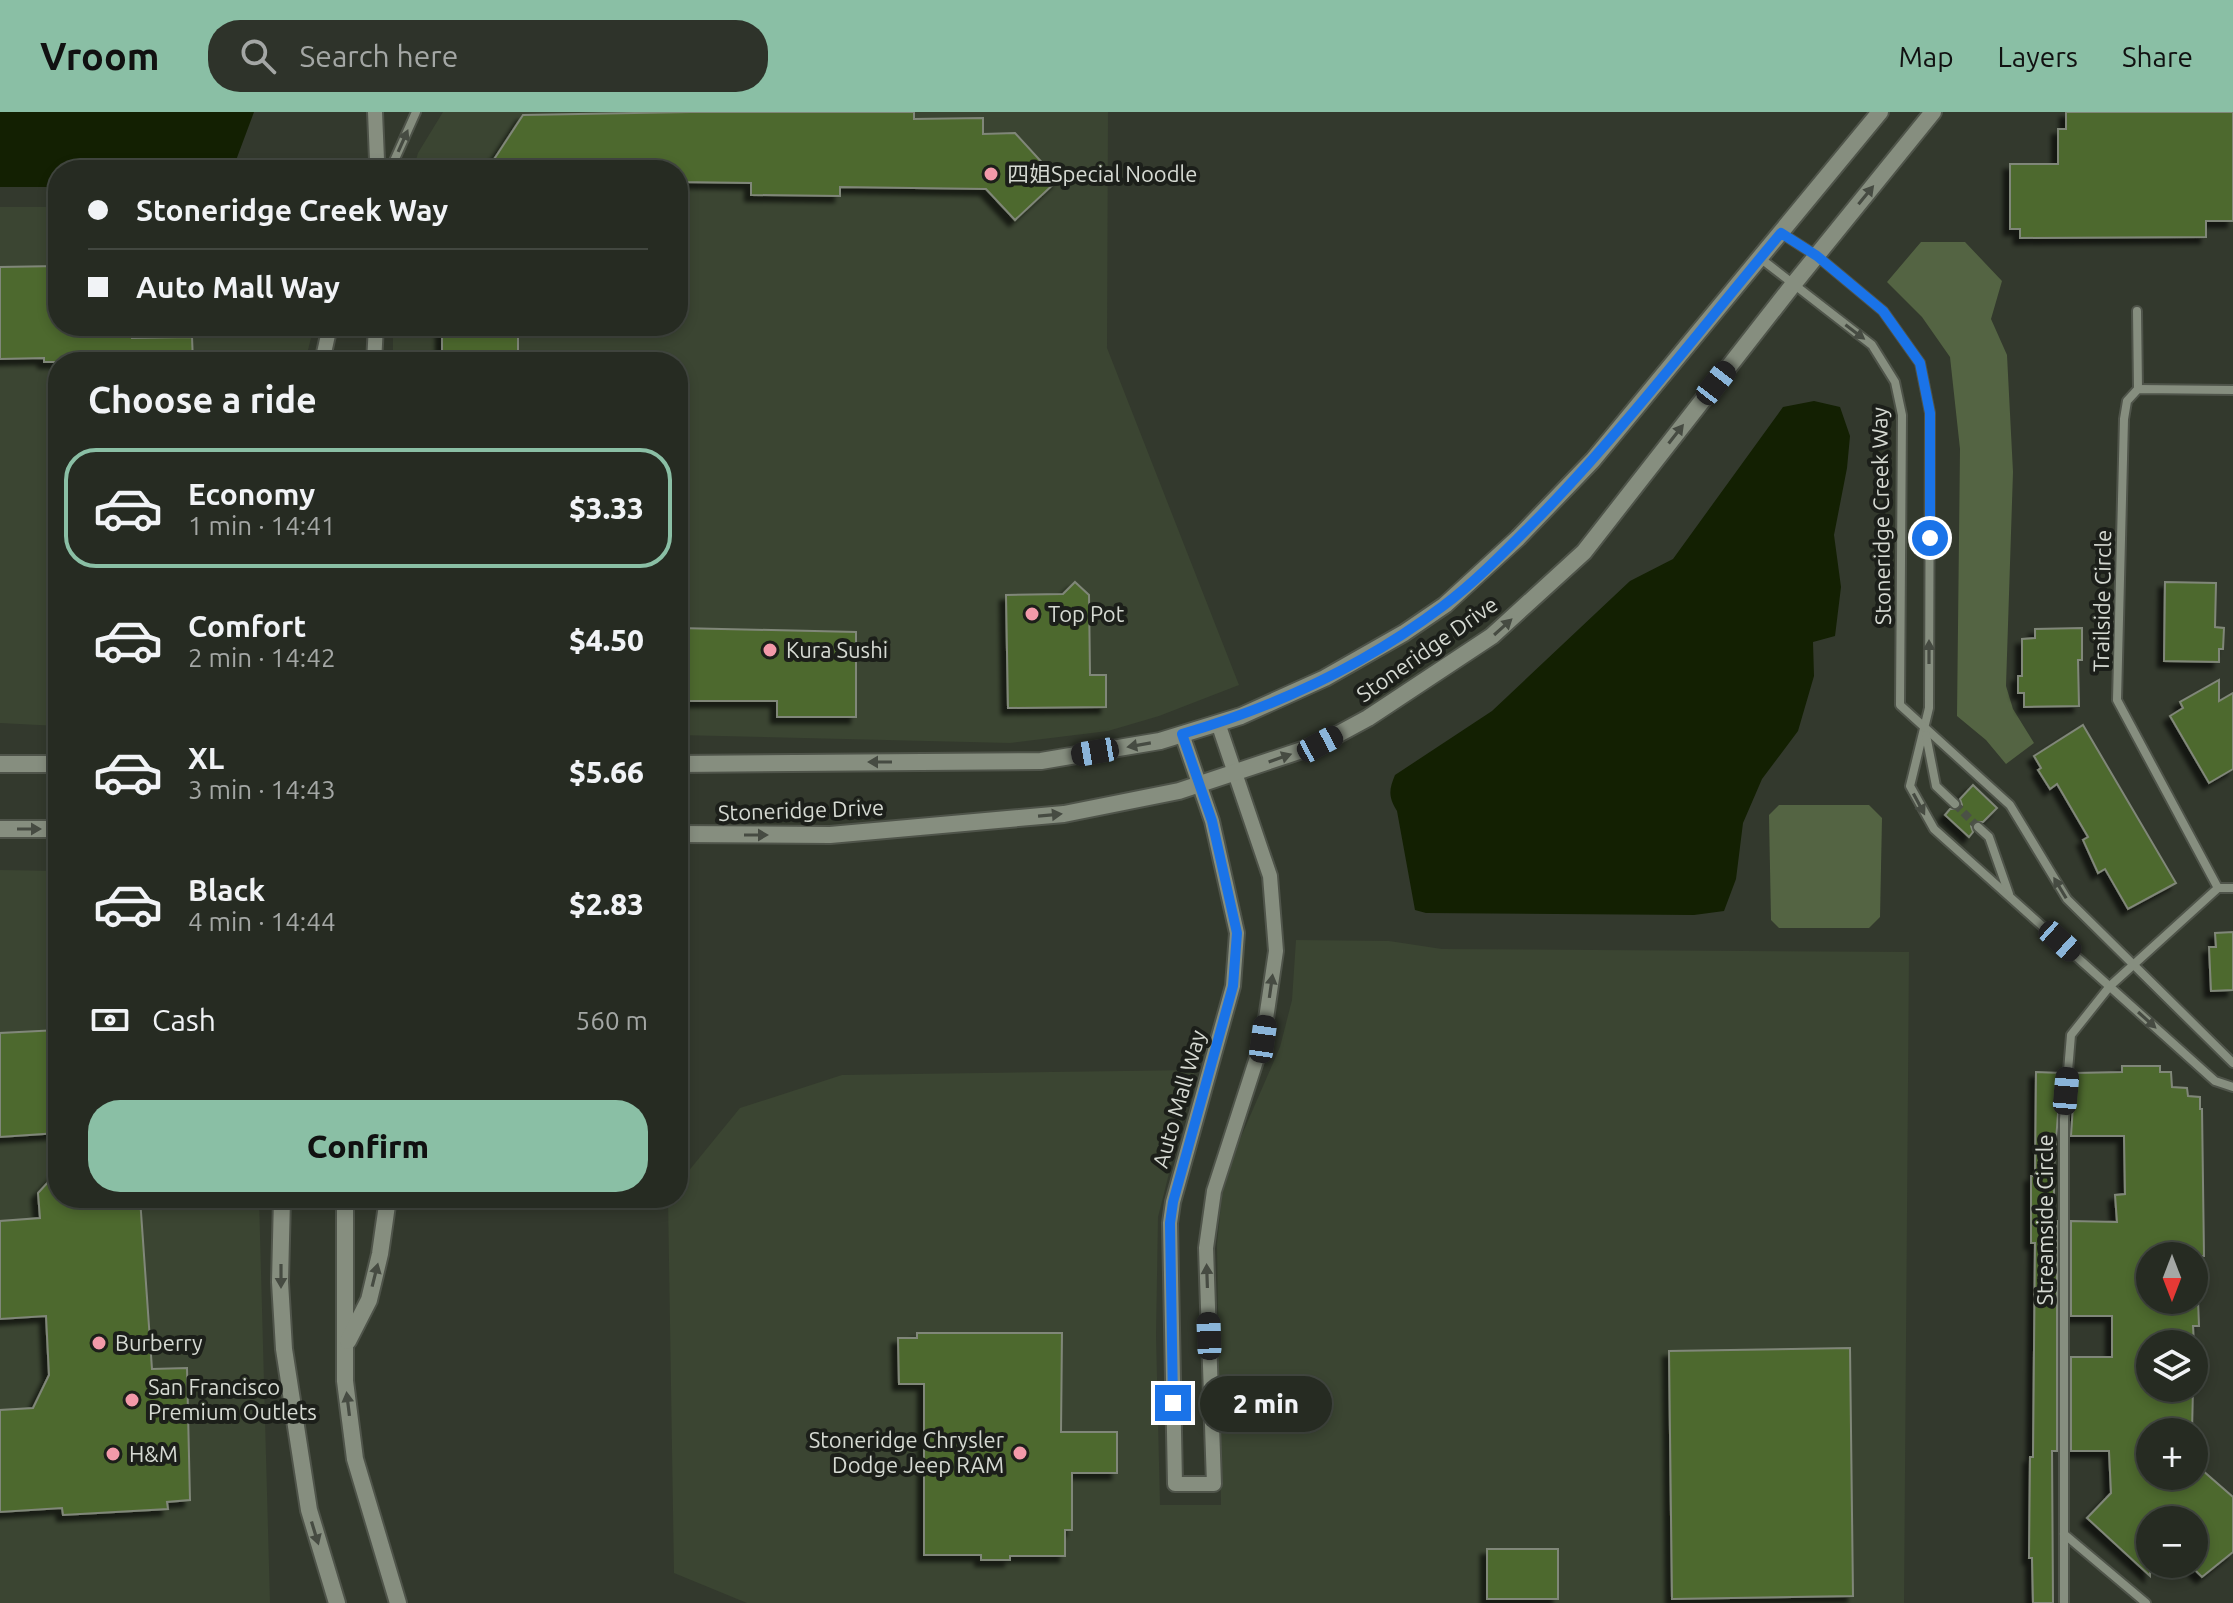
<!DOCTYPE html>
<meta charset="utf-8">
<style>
:root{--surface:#262b22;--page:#2e332a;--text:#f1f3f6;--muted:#a4a7a5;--line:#424740;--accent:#8abfa5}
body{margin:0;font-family:Ubuntu,"Noto Sans SC",sans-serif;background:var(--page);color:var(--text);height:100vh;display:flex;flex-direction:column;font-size:30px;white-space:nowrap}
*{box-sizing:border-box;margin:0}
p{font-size:26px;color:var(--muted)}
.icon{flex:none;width:44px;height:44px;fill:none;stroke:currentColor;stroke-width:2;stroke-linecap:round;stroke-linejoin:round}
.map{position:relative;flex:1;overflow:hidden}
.panel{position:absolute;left:48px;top:240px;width:640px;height:856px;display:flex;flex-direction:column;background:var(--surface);border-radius:32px;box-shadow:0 4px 12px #0003,0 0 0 2px var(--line)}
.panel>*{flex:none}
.banner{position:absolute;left:48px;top:48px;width:640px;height:176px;border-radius:32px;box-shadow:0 4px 12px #0003,0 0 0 2px var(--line);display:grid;align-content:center;height:176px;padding:0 40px;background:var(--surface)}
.needle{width:52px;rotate:180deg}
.buttons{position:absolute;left:2136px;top:1130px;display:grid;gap:16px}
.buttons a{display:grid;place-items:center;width:72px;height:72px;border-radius:50%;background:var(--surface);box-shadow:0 4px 12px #0003,0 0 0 2px var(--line);font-size:40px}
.end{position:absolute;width:36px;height:36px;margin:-18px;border:10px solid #1a73e8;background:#fff;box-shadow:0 0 0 4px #fff}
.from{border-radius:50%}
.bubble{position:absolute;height:56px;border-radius:28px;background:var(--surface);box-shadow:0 4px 12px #0003,0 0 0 2px var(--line);font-size:26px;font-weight:800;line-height:56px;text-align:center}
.car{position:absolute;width:24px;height:48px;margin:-24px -12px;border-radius:10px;box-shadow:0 0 6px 2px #0007;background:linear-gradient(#222 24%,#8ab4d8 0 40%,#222 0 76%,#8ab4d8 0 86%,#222 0)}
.banner b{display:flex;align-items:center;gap:28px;height:76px;font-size:30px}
.banner b+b{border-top:2px solid var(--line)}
.banner i{width:20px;height:20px;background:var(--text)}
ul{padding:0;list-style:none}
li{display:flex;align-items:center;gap:24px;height:120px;margin:0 16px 12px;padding:0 24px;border:4px solid transparent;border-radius:32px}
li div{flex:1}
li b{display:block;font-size:30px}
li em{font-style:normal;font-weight:800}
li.active{border-color:var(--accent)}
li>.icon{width:72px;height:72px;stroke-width:1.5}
h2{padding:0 40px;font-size:36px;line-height:96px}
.pay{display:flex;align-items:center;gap:20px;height:88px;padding:0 40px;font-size:30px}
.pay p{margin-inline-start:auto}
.button{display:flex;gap:16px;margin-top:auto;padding:16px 40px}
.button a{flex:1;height:92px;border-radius:32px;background:var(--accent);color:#111;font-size:32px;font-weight:800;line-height:92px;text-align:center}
header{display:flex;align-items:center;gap:48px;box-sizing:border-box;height:112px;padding:0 40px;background:var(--accent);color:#111}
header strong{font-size:38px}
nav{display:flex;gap:44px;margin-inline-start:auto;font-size:28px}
.search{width:560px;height:72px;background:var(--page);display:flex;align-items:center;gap:20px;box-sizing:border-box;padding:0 28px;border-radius:32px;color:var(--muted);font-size:30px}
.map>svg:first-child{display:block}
.built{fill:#3b4532}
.green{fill:#546443}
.water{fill:#132002}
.building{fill:#4e692e;stroke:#808779;stroke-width:2;filter:url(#shadow)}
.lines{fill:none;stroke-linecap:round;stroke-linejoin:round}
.minor-tunnel{stroke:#4b5146;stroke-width:8;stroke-dasharray:8 4;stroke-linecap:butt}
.minor-casing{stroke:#4f544a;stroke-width:12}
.tertiary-casing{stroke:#4f544a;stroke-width:18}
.secondary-casing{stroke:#4f544a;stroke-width:20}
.minor{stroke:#868e7f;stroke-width:8}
.tertiary{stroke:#868e7f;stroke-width:14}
.secondary{stroke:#868e7f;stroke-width:16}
.oneway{fill:#464b42}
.route{stroke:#1a73e8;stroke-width:10}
.poi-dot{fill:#f39aa9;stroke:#1c1f1a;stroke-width:3}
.labels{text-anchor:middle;stroke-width:8;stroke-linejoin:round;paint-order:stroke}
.poi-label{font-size:22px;fill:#d6dad3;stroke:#1c1f1a;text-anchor:start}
.street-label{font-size:22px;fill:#d6dad3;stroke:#1c1f1a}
</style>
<header>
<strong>Vroom</strong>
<div class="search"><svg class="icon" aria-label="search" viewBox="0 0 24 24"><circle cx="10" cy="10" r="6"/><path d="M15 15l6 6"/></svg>Search here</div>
<nav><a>Map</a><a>Layers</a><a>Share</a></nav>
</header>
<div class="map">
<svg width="2233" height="1491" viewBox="0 0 2233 1491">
<defs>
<filter id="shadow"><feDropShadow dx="-6" dy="6" stdDeviation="2" flood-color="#0009"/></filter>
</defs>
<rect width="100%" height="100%" fill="#33392d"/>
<!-- built -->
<g class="built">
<polygon points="443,0 1108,0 1107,236 1239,573 1159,604 1108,619 1010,631 678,623 678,250 393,250 393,214 678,214 678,58 413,58 418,41"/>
<polygon points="0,95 58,95 58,214 314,214 305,250 58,250 58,614 0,611"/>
<polygon points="0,758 58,759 58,1086 259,1086 270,1491 0,1491"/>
<polygon points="1296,828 1389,829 1442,837 1909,840 1904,1491 747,1491 674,1461 668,1086 678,1086 678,1072 740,996 842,963 1195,958 1158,1105 1156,1223 1160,1393 1221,1393 1217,1132 1222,1083 1237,1034 1280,935 1292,888"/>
</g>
<!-- green -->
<g class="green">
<polygon points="1921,130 1965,130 2002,169 1991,207 2007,243 2013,360 2006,574 2013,597 2034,631 2006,652 1986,628 1957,604 1960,337 1950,245 1922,205 1887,170"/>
<polygon points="1779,693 1869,693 1882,706 1880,805 1869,816 1779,816 1771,808 1769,703"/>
</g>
<!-- water -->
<g class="water">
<polygon points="0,0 254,0 235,51 224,58 58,58 58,75 0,75"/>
<path d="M 1814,289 L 1840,295 L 1850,324 L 1847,356 L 1834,423 L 1841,475 L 1835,524 L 1813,530 L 1814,564 L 1798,619 L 1762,667 L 1743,711 L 1736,767 L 1724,799 L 1694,803 L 1426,801 L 1415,798 L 1397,699 C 1388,684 1389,678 1395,663 L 1492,599 L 1630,469 L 1673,447 L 1783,295 Z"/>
</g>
<!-- building -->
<g class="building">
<polygon points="690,0 914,0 914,7 983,6 983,22 1015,21 1058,68 1015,108 986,77 840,75 840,84 751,83 751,71 678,70 678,58 487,58 523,3"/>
<polygon points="2066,0 2233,0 2233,109 2206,109 2206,125 2020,126 2020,117 2010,117 2010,52 2058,52 2058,17 2066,17"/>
<polygon points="58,154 58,214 131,214 132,226 192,225 193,250 44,250 44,246 0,247 0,155"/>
<rect x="442" y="214" width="76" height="36"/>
<polygon points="1075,470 1089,483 1090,563 1106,563 1106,595 1008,596 1006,483 1063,482"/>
<polygon points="2165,470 2216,471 2215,515 2224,516 2223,537 2219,537 2219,550 2164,549"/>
<polygon points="678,516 856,520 856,605 777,605 777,589 678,589"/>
<polygon points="2082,516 2082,548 2078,548 2079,594 2024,595 2024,581 2018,581 2018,564 2022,564 2022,527 2035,526 2035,517"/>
<polygon points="2219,568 2219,589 2233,581 2233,657 2209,671 2170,604 2183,596 2180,590"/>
<polygon points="2083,613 2176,771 2128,797 2105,757 2098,761 2083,728 2088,725 2057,672 2050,677 2038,658 2041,656 2034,644"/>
<polygon points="1973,673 1997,696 1983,710 1973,710 1971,714 1973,720 1969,725 1945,703 1950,697 1959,697 1962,693 1960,687"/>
<polygon points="2233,820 2233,878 2211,879 2209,835 2216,835 2215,821"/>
<polygon points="58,918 58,1021 0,1025 0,921"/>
<polygon points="2122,954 2160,954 2160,960 2171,960 2172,975 2187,976 2188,984 2200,985 2200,997 2202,997 2204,1144 2150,1144 2150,1188 2198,1188 2199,1214 2193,1214 2194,1232 2150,1232 2150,1276 2193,1276 2192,1320 2150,1320 2150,1364 2194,1364 2194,1351 2233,1385 2233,1440 2202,1465 2194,1457 2194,1408 2150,1408 2150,1464 2087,1406 2111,1381 2109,1339 2071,1339 2071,1245 2112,1245 2112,1204 2071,1204 2071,1109 2117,1110 2115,1083 2125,1082 2124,1024 2071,1024 2075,961 2122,960"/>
<polygon points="2036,960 2061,961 2054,1056 2054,1109 2057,1109 2057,1339 2052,1339 2053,1491 2033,1491 2032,1446 2029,1446 2030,1345 2033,1345 2035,1131 2031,1131 2031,1064 2035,1064"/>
<polygon points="58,1059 58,1086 140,1086 152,1257 187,1256 190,1388 167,1390 168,1397 63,1403 62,1396 0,1400 0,1298 33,1296 49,1263 46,1204 0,1207 0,1109 40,1106 38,1081"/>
<polygon points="917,1221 1062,1221 1061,1320 1117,1320 1117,1361 1072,1361 1072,1418 1065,1418 1065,1444 1010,1444 1010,1448 981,1448 981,1443 924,1443 924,1272 899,1272 898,1226 917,1226"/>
<polygon points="1850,1236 1853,1484 1672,1487 1669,1239"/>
<rect x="1487" y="1437" width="71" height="50"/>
</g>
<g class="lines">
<!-- minor-tunnel -->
<polyline class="minor-tunnel" points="1955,692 1978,715"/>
<defs>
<g id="minor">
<polyline points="390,58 416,0"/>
<polyline points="1781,121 1817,144 1883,199 1920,251 1930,301 1929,596 1910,674 1934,717 2215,969 2233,975"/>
<polyline points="1760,146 1872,233 1895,270 1902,303 1900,593 2010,693 2067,787 2233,951"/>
<polyline points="2137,199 2138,277"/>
<polyline points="1926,623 1936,674 1955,692"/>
<polyline points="1978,715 1989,725 2009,782"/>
<polyline points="2218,776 2117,588 2124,307 2127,289 2138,277 2233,278"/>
<polyline points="2064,1422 2146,1491"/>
<polyline points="2064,1491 2064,1007 2071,923 2110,874 2218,776 2233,776"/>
</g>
<g id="tertiary">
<polyline points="375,0 377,48 380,58"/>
<polyline points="322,250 330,214"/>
<polyline points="374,250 376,214"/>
<polyline points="1182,622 1212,709 1237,821 1233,874 1173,1090 1170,1111 1175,1372 1214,1372 1206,1136 1214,1079 1263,927 1276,839 1270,764 1218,611"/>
</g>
<g id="secondary">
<polyline points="0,652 58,652"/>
<polyline points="678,652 1041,649 1160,629 1241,604 1325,566 1404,521 1445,493 1518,426 1593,348 1880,0"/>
<polyline points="0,717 58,717"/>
<polyline points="678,722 830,723 1064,702 1179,679 1320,632 1368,606 1492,524 1584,440 1792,174 1933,0"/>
<polyline points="282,1086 280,1170 284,1237 309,1398 337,1491"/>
<polyline points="345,1086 345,1269 355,1347 398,1491"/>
<polyline points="348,1229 369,1188 380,1142 388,1086"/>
</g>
</defs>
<!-- minor casing -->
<use href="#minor" class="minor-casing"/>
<!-- tertiary casing -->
<use href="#tertiary" class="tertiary-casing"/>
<!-- secondary casing -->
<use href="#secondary" class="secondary-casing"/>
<!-- minor -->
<use href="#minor" class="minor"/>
<!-- tertiary -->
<use href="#tertiary" class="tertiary"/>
<!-- secondary -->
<use href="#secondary" class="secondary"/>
</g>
<!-- one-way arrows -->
<defs><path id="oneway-solid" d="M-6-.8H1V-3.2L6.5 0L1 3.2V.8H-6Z" transform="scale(2)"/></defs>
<g class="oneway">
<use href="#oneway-solid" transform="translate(403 29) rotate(-66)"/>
<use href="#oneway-solid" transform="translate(1866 83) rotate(-51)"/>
<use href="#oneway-solid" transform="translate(1855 220) rotate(37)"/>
<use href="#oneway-solid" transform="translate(1676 322) rotate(-52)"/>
<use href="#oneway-solid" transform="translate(1503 515) rotate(-42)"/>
<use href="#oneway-solid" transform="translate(1929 540) rotate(-90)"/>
<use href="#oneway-solid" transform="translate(1139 633) rotate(170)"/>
<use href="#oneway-solid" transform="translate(1280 646) rotate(-19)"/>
<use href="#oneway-solid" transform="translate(880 650) rotate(180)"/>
<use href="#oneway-solid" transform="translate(1919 692) rotate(62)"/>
<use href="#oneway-solid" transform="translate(1050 703) rotate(-5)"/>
<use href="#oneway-solid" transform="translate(29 717)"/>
<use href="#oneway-solid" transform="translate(756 723)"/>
<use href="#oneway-solid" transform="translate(2060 776) rotate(-121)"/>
<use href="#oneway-solid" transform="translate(1271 874) rotate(-82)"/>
<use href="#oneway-solid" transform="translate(2147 908) rotate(42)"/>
<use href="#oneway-solid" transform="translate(375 1163) rotate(-76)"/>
<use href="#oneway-solid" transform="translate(281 1164) rotate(90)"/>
<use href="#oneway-solid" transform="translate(1207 1164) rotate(-92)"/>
<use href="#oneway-solid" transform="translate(348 1292) rotate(-97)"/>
<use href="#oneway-solid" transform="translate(315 1421) rotate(73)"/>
</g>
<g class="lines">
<!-- route -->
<path class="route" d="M 1173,1291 L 1170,1111 L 1173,1090 L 1233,874 L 1237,821 L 1212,709 L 1182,622 C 1275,595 1366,552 1443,494 C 1478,468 1510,434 1541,403 C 1627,314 1702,215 1781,121 L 1817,144 L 1883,199 L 1920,251 L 1930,301 L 1930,426"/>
</g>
<!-- markers -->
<g class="poi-dot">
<circle cx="991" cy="62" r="8"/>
<circle cx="1032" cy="502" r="8"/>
<circle cx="770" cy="538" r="8"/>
<circle cx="99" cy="1231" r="8"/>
<circle cx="132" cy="1288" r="8"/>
<circle cx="1020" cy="1341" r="8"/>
<circle cx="113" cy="1342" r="8"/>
</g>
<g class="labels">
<!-- poi labels -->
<g class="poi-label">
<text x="1007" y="70">四姐Special Noodle</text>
<text x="1048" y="510">Top Pot</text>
<text x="786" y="546">Kura Sushi</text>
<text x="115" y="1239">Burberry</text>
<text x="148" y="1283">San Francisco<tspan x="148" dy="25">Premium Outlets</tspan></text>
<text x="1004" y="1336" text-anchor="end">Stoneridge Chrysler<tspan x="1004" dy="25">Dodge Jeep RAM</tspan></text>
<text x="129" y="1350">H&amp;M</text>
</g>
<!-- street labels -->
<g class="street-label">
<text transform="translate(1881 404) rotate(-91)" y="8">Stoneridge Creek Way</text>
<text transform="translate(2102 489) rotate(-89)" y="8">Trailside Circle</text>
<text transform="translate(1427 537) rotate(-35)" y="8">Stoneridge Drive</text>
<text transform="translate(801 698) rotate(-2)" y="8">Stoneridge Drive</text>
<text transform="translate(1179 987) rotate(-74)" y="8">Auto Mall Way</text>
<text transform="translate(2045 1108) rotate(-90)" y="8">Streamside Circle</text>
</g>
</g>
</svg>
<div class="buttons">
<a><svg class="needle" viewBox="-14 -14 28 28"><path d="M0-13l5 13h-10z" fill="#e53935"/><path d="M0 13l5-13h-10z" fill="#a4a7a5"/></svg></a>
<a><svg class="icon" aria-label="layers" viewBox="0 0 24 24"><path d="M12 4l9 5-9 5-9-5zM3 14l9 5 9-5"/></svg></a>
<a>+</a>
<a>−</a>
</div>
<i class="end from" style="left:1930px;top:426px"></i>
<i class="end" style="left:1173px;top:1291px"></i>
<div class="bubble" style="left:1200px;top:1264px;width:132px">2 min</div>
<i class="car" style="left:1716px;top:271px;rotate:38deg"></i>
<i class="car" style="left:1320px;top:632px;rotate:62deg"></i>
<i class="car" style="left:1095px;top:640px;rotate:260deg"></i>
<i class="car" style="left:2060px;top:829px;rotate:132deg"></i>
<i class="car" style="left:1263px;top:927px;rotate:8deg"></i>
<i class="car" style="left:2066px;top:979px;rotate:5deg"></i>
<i class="car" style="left:1209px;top:1224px;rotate:358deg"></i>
<div class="banner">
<b><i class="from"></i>Stoneridge Creek Way</b>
<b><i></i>Auto Mall Way</b>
</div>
<section class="panel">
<h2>Choose a ride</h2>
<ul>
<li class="active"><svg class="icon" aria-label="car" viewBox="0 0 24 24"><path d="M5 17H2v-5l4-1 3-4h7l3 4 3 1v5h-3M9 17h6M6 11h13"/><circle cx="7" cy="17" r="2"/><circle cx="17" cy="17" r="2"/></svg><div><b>Economy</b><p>1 min · 14:41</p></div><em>$3.33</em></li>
<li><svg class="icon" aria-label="car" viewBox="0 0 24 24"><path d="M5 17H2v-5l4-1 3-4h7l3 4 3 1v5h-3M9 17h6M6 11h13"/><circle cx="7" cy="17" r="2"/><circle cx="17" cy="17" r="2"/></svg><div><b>Comfort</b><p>2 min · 14:42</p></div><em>$4.50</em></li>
<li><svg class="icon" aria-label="car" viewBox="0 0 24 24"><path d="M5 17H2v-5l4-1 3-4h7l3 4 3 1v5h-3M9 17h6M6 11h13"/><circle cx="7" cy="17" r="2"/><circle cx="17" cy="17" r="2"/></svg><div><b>XL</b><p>3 min · 14:43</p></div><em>$5.66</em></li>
<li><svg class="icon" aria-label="car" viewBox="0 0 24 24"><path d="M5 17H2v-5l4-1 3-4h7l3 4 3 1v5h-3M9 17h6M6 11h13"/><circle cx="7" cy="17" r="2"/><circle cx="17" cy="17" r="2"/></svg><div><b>Black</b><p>4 min · 14:44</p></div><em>$2.83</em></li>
</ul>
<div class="pay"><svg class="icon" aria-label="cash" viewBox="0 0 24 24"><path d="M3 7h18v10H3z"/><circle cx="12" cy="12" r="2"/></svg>Cash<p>560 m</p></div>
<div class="button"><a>Confirm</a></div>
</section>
</div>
